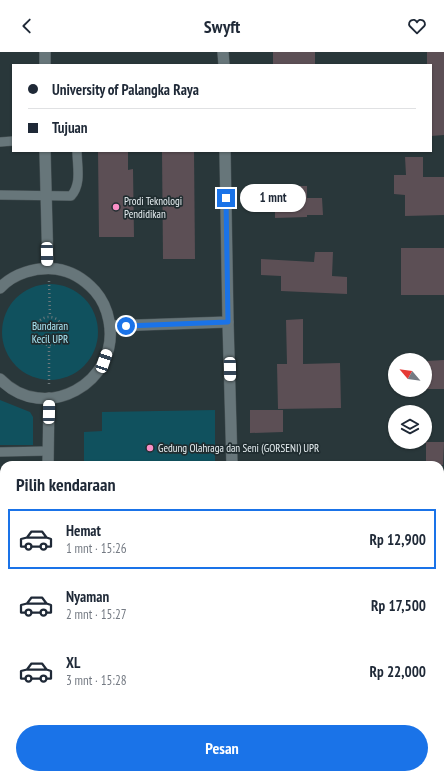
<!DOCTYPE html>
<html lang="id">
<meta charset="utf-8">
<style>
:root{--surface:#fff;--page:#f6f6f7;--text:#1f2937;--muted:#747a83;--line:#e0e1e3;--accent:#1a73e8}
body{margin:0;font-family:"PT Sans Narrow",sans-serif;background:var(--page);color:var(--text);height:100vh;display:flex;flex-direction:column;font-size:15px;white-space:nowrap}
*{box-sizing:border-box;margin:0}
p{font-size:13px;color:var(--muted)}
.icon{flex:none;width:22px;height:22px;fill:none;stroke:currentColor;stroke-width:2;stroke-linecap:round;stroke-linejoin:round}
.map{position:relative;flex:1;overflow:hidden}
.sheet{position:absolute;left:0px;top:409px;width:444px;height:318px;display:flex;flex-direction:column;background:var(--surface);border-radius:12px 12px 0 0;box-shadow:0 1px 3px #0004}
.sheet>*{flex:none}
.guide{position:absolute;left:12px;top:12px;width:420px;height:88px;border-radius:0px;box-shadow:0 1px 3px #0004;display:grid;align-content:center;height:88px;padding:0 16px;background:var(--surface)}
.needle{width:26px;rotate:299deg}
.tools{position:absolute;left:388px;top:301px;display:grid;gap:8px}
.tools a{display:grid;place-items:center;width:44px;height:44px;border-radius:50%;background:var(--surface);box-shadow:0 1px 3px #0004;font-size:20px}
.end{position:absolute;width:18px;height:18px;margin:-9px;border:5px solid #1a73e8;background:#fff;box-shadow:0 0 0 2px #fff}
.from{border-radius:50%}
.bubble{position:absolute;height:28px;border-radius:14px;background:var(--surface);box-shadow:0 1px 3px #0004;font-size:13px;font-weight:700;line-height:28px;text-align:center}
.car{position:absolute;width:12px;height:24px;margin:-12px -6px;border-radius:5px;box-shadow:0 0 3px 1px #0007;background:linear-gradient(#fff 24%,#345 0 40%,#fff 0 76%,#345 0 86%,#fff 0)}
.guide b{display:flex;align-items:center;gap:14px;height:38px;font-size:15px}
.guide b+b{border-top:1px solid var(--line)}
.guide i{width:10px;height:10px;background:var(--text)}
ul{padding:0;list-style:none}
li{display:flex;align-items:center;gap:12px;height:60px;margin:0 8px 6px;padding:0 8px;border:2px solid transparent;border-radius:0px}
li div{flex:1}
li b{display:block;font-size:15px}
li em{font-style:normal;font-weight:700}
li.current{border-color:var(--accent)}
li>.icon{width:36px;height:36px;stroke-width:1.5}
h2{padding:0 16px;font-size:18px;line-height:48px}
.button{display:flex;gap:8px;margin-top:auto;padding:8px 16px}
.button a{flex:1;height:46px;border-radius:24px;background:var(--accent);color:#fff;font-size:16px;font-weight:700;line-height:46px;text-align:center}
header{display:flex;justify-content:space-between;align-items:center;height:52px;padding:0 16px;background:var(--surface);font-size:18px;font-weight:700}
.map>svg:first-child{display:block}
.green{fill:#10515e}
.building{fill:#5c4f55}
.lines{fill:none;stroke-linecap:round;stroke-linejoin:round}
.service-casing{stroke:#4a5558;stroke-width:10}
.minor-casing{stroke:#4a5558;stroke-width:12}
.path{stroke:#6e7a7d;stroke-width:2.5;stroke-dasharray:1 3;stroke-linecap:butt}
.service{stroke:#67767a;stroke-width:9}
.minor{stroke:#67767a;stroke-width:11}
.route{stroke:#1a73e8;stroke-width:5}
.poi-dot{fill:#fa8fc6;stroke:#202d30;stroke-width:1.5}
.labels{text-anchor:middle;stroke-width:3.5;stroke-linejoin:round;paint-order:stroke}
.poi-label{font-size:11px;fill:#e8f0f3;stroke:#202d30;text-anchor:start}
.park-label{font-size:11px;fill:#aeeaf8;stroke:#202d30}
</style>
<header><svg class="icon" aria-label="back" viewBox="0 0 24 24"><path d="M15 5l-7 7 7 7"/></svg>Swyft<svg class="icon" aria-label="heart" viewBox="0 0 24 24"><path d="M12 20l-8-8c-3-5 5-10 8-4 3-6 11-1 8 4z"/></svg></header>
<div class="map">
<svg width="444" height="727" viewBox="0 0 444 727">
<rect width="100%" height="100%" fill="#29373a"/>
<!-- green -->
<g class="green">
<circle cx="50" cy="280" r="48"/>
<polygon points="0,348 30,360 33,365 33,393 0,393"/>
<polygon points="215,358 215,413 84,413 84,380 102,379 102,360"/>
</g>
<!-- building -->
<g class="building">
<rect x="273" y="0" width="42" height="13"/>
<polygon points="427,0 444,0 444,83 431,84 431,13 427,13"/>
<polygon points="98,99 128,99 128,118 133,117 134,185 99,185"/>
<polygon points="162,99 194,99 195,207 163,207"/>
<polygon points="405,105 423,105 423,125 444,125 444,163 405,164 405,143 394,142 394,123 406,123"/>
<polygon points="275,134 307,134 307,146 322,146 323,163 307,163 307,165 275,166"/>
<rect x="401" y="196" width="43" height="47"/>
<polygon points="315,200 333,200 332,224 347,225 347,242 281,239 281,224 261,223 261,207 314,210"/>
<polygon points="303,267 303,312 340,311 341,356 278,357 277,312 287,312 286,268"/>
<polygon points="444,308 444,337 427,337 426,309"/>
<polygon points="250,358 283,358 283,380 250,381"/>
<polygon points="426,390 444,390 443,413 426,413"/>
</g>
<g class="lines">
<defs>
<g id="service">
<polyline points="0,90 13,89"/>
<path d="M 0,143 L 71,144 C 82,132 77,114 77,99"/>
<polyline points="0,400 48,399"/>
<polyline points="0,509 4,509"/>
<polyline points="88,723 88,727"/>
</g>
<g id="minor">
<polyline points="45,0 45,13"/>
<polyline points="223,0 224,13"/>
<polyline points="45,99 48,216"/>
<path d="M 0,236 C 14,221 36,215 56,217 C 71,219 85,228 95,239 C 102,247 107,258 109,269 C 121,331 44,373 0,327"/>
<polyline points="228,270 232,413"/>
<polyline points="110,274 228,270 225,99"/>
<polyline points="48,413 49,346"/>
<polyline points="53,723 53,727"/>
<polyline points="243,723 244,727"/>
</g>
</defs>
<!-- service casing -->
<use href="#service" class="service-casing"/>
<!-- minor casing -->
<use href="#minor" class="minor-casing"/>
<!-- path -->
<g class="path">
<polyline points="49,229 50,265"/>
<circle cx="49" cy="279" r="14"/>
<polyline points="49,332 49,293"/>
</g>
<!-- service -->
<use href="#service" class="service"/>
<!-- minor -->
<use href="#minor" class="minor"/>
</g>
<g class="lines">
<!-- route -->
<polyline class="route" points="126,274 228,270 226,146"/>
</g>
<!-- markers -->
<g class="poi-dot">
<circle cx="116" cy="155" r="4"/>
<circle cx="150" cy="396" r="4"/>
</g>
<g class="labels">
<!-- poi labels -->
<g class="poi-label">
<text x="124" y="153">Prodi Teknologi<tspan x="124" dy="13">Pendidikan</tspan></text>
<text x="158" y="400">Gedung Olahraga dan Seni (GORSENI) UPR</text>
</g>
<!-- park labels -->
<g class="park-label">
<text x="50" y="278">Bundaran<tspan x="50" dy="13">Kecil UPR</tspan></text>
</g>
</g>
</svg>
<div class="tools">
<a><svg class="needle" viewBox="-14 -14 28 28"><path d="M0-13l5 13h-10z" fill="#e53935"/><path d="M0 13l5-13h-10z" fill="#747a83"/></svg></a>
<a><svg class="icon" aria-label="layers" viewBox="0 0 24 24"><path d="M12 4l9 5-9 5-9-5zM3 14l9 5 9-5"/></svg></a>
</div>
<i class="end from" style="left:126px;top:274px"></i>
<i class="end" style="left:226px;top:146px"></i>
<div class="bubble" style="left:240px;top:132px;width:66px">1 mnt</div>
<i class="car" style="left:47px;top:202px;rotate:179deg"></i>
<i class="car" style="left:104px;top:309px;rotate:19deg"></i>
<i class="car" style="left:230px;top:317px;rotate:179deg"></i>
<i class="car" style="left:49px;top:360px;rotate:1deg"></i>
<div class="guide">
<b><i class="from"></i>University of Palangka Raya</b>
<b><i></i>Tujuan</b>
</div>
<section class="sheet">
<h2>Pilih kendaraan</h2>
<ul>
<li class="current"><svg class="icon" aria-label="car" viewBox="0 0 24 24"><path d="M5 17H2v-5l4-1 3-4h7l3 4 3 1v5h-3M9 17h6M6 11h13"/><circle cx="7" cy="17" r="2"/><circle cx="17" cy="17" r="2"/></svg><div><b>Hemat</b><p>1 mnt · 15:26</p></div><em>Rp 12,900</em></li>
<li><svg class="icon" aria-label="car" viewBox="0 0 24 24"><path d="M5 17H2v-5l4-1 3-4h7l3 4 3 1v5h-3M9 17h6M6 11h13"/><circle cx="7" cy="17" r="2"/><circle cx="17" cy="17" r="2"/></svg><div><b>Nyaman</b><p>2 mnt · 15:27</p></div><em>Rp 17,500</em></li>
<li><svg class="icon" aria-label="car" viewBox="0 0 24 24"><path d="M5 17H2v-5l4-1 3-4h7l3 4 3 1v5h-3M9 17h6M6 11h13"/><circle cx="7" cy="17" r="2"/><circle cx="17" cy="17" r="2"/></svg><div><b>XL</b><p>3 mnt · 15:28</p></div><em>Rp 22,000</em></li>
</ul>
<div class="button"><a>Pesan</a></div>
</section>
</div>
